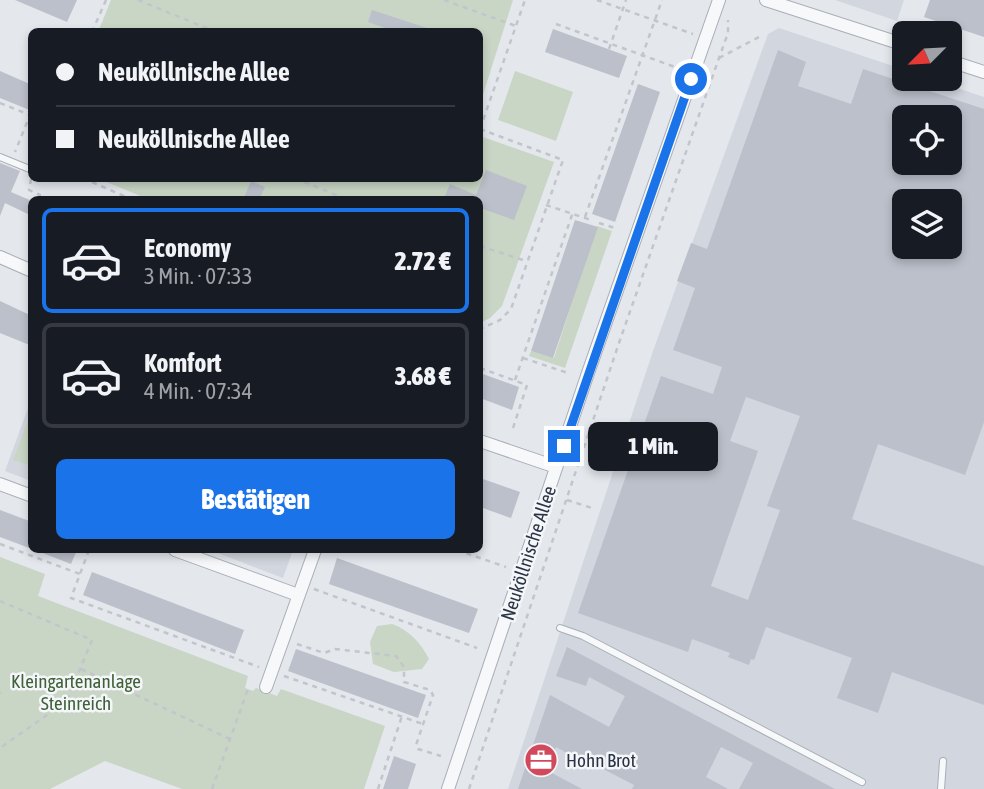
<!DOCTYPE html>
<html lang="de">
<meta charset="utf-8">
<style>
:root{--surface:#171b24;--page:#242831;--text:#f1f3f6;--muted:#9ea1a6;--line:#363941;--accent:#1a73e8}
body{margin:0;font-family:"Asap Condensed",sans-serif;background:var(--page);color:var(--text);height:100vh;display:flex;flex-direction:column;font-size:26px;white-space:nowrap}
*{box-sizing:border-box;margin:0}
p{font-size:23px;color:var(--muted)}
.icon{flex:none;width:38px;height:38px;fill:none;stroke:currentColor;stroke-width:2;stroke-linecap:round;stroke-linejoin:round}
.map{position:relative;flex:1;overflow:hidden}
.details{position:absolute;left:28px;top:196px;width:455px;height:357px;display:flex;flex-direction:column;background:var(--surface);border-radius:10px;box-shadow:0 4px 10px #0003}
.details>*{flex:none}
.guide{position:absolute;left:28px;top:28px;width:455px;height:154px;border-radius:10px;box-shadow:0 4px 10px #0003;display:grid;align-content:center;height:154px;padding:0 28px;background:var(--surface)}
.needle{width:46px;rotate:246deg}
.tools{position:absolute;left:892px;top:21px;display:grid;gap:14px}
.tools a{display:grid;place-items:center;width:70px;height:70px;border-radius:10px;background:var(--surface);box-shadow:0 4px 10px #0003;font-size:35px}
.end{position:absolute;width:32px;height:32px;margin:-16px;border:9px solid #1a73e8;background:#fff;box-shadow:0 0 0 4px #fff}
.from{border-radius:50%}
.bubble{position:absolute;height:49px;border-radius:10px;background:var(--surface);box-shadow:0 4px 10px #0003;font-size:23px;font-weight:800;line-height:49px;text-align:center}
.guide b{display:flex;align-items:center;gap:24px;height:66px;font-size:26px}
.guide b+b{border-top:2px solid var(--line)}
.guide i{width:18px;height:18px;background:var(--text)}
ul{padding:12px 0 0;list-style:none}
li{display:flex;align-items:center;gap:21px;height:105px;margin:0 14px 10px;padding:0 14px;border:4px solid var(--line);border-radius:10px}
li div{flex:1}
li b{display:block;font-size:26px}
li em{font-style:normal;font-weight:800}
li.current{border-color:var(--accent)}
li>.icon{width:63px;height:63px;stroke-width:1.5}
.primary-button{display:flex;gap:14px;margin-top:auto;padding:14px 28px}
.primary-button a{flex:1;height:80px;border-radius:10px;background:var(--accent);color:#fff;font-size:28px;font-weight:800;line-height:80px;text-align:center}
.map>svg:first-child{display:block}
.built{fill:#d2d6de;fill-rule:evenodd}
.green{fill:#c9d6c5}
.building{fill:#bbc0ca;fill-rule:evenodd}
.lines{fill:none;stroke-linecap:round;stroke-linejoin:round}
.service-casing{stroke:#a9aeb7;stroke-width:8}
.minor-casing{stroke:#a9aeb7;stroke-width:14}
.path{stroke:#c2c5cb;stroke-width:2.5;stroke-dasharray:5 5;stroke-linecap:butt}
.service{stroke:#f7f8fa;stroke-width:6}
.minor{stroke:#f7f8fa;stroke-width:12}
.route{stroke:#1a73e8;stroke-width:9}
.labels{text-anchor:middle;stroke-width:5;stroke-linejoin:round;paint-order:stroke}
.street-label{font-size:19px;fill:#2b3445;stroke:#f4f6f9}
.park-label{font-size:19px;fill:#3f6138;stroke:#f4f6f9}
.poi-label{font-size:19px;fill:#2b3445;stroke:#f4f6f9;text-anchor:start}
</style>
<div class="map">
<svg width="984" height="789" viewBox="0 0 984 789">
<rect width="100%" height="100%" fill="#e4e7ec"/>
<!-- built -->
<g class="built">
<polygon points="835,0 904,0 897,21"/>
<path d="M 779,28 L 905,70 L 905,79 L 930,79 L 984,97 L 984,789 L 508,789 L 653,351 L 768,34 ZM 905,117 L 950,117 L 950,163 L 905,163 ZM 905,201 L 950,201 L 950,247 L 905,247 Z"/>
<polygon points="31,400 31,481 5,471"/>
<polygon points="210,550 293,550 283,578"/>
</g>
<!-- green -->
<g class="green">
<polygon points="111,0 513,0 480,104 480,32 98,32"/>
<polygon points="515,71 573,92 556,141 498,120"/>
<polygon points="480,136 554,162 502,306 490,318 480,323 480,200 148,199 99,179 480,178"/>
<polygon points="597,226 612,231 565,368 529,356 531,351 554,358"/>
<polygon points="29,419 31,420 31,466 13,460"/>
<polygon points="0,557 45,574 38,596 248,676 245,688 253,691 256,688 277,696 281,689 385,726 364,789 182,789 105,761 50,789 0,789"/>
<path d="M 392,624 C 409,630 421,643 429,659 L 422,669 L 394,672 L 373,664 L 370,642 L 377,626 Z"/>
</g>
<!-- building -->
<g class="building">
<polygon points="15,0 77,0 67,22"/>
<polygon points="930,0 984,0 984,37 924,17"/>
<polygon points="372,10 430,29 429,32 397,32 368,22"/>
<polygon points="553,29 627,56 619,78 545,52"/>
<path d="M 778,50 L 806,62 L 798,86 L 851,104 L 863,69 L 984,109 L 984,422 L 965,475 L 878,444 L 852,519 L 984,566 L 984,705 L 892,672 L 878,713 L 837,698 L 852,658 L 766,627 L 754,660 L 751,659 L 749,665 L 728,657 L 730,653 L 692,639 L 688,652 L 578,613 L 661,376 L 713,394 L 722,367 L 673,350 L 695,288 L 677,281 L 691,243 L 707,249 ZM 905,117 L 950,117 L 950,163 L 905,163 ZM 905,201 L 950,201 L 950,247 L 905,247 ZM 746,397 L 800,416 L 767,506 L 780,510 L 748,600 L 711,586 L 758,451 L 730,441 Z"/>
<polygon points="0,71 32,85 32,111 0,98"/>
<polygon points="638,84 660,92 615,222 592,214"/>
<polygon points="0,163 20,171 11,192 32,201 32,216 5,203 0,216"/>
<polygon points="486,170 527,186 514,220 480,208 480,200 454,200 445,196 450,184 476,195"/>
<polygon points="251,181 265,187 259,200 243,200"/>
<polygon points="575,220 598,227 553,358 531,351"/>
<polygon points="0,301 32,316 32,346 0,333"/>
<polygon points="480,373 519,387 512,410 480,398"/>
<polygon points="480,478 520,492 511,518 480,507"/>
<polygon points="0,510 32,522 32,549 0,537"/>
<polygon points="35,550 77,550 71,564"/>
<polygon points="337,558 478,609 469,633 329,584"/>
<polygon points="92,572 244,630 235,654 83,595"/>
<polygon points="567,647 603,666 835,789 739,789 753,763 721,747 706,777 728,789 632,789 634,785 586,760 585,763 556,747 548,771 582,789 518,789 550,695 609,727 625,696 589,677 586,686 556,676"/>
<polygon points="296,649 426,695 418,718 288,671"/>
<polygon points="394,756 416,764 408,789 383,789"/>
</g>
<g class="lines">
<defs>
<g id="service">
<polyline points="0,157 32,170"/>
<polyline points="560,628 583,636 862,782"/>
<polyline points="941,789 943,761"/>
</g>
<g id="minor">
<polyline points="766,0 905,45"/>
<polyline points="950,61 984,72"/>
<polyline points="0,257 32,271"/>
<polyline points="480,441 556,467"/>
<polyline points="0,484 32,496"/>
<polyline points="175,550 298,595"/>
<polyline points="266,687 315,550"/>
<polyline points="448,789 588,373 719,0"/>
</g>
</defs>
<!-- service casing -->
<use href="#service" class="service-casing"/>
<!-- minor casing -->
<use href="#minor" class="minor-casing"/>
<!-- path -->
<g class="path">
<polyline points="138,0 216,32"/>
<polyline points="444,0 516,26"/>
<polyline points="597,0 693,34"/>
<polyline points="556,24 675,67"/>
<polyline points="92,32 106,0"/>
<polyline points="609,49 626,0"/>
<polyline points="719,58 761,36"/>
<polyline points="0,103 30,115 15,152"/>
<polyline points="480,129 563,160 511,309 500,320 480,329"/>
<polyline points="480,129 525,0"/>
<polyline points="83,178 133,200"/>
<polyline points="295,178 348,200"/>
<polyline points="31,179 29,190 40,195 38,200"/>
<polyline points="546,205 591,220"/>
<polyline points="585,217 662,0"/>
<polyline points="599,223 618,229"/>
<polyline points="480,246 526,261"/>
<polyline points="523,358 568,373"/>
<polyline points="480,368 527,385 512,431"/>
<polyline points="515,380 573,212"/>
<polyline points="567,500 595,509"/>
<polyline points="0,544 80,574"/>
<polyline points="89,550 71,598 259,667"/>
<polyline points="457,550 506,567"/>
<polyline points="113,552 114,550"/>
<polyline points="314,589 477,648"/>
<polyline points="0,601 92,640 67,701 0,748"/>
<polyline points="297,644 324,653 335,649 396,656 404,667 404,682 430,690 433,695 416,745 418,749 441,756"/>
<polyline points="81,669 230,739"/>
<polyline points="284,676 423,724"/>
<polyline points="0,693 1,692"/>
<polyline points="212,789 248,689"/>
<polyline points="378,789 402,716"/>
<polyline points="469,789 620,340 719,58 728,33 728,20"/>
</g>
<!-- service -->
<use href="#service" class="service"/>
<!-- minor -->
<use href="#minor" class="minor"/>
</g>
<g class="lines">
<!-- route -->
<polyline class="route" points="564,446 691,79"/>
</g>
<!-- icons -->
<defs>
<symbol id="office-disc" viewBox="-11 -11 22 22"><circle r="9.5" fill="#d1495b" stroke="#f4f6f9"/><path d="M-6-3h4V-5.5h4V-3h4V5H-6ZM-1-4.5V-3h2v-1.5ZM-6 0V1H6V0Z" fill="#fff"/></symbol>
</defs>
<g fill-rule="evenodd">
<use href="#office-disc" x="522" y="741" width="38" height="38"/>
</g>
<g class="labels">
<!-- street labels -->
<g class="street-label">
<text transform="translate(528 553) rotate(-72)" y="7">Neuköllnische Allee</text>
</g>
<!-- park labels -->
<g class="park-label">
<text x="76" y="688">Kleingartenanlage<tspan x="76" dy="22">Steinreich</tspan></text>
</g>
<!-- poi labels -->
<g class="poi-label">
<text x="566" y="767">Hohn Brot</text>
</g>
</g>
</svg>
<div class="tools">
<a><svg class="needle" viewBox="-14 -14 28 28"><path d="M0-13l5 13h-10z" fill="#e53935"/><path d="M0 13l5-13h-10z" fill="#9ea1a6"/></svg></a>
<a><svg class="icon" aria-label="locate" viewBox="0 0 24 24"><circle cx="12" cy="12" r="6"/><path d="M12 2v4M12 18v4M2 12h4M18 12h4"/></svg></a>
<a><svg class="icon" aria-label="layers" viewBox="0 0 24 24"><path d="M12 4l9 5-9 5-9-5zM3 14l9 5 9-5"/></svg></a>
</div>
<i class="end from" style="left:691px;top:79px"></i>
<i class="end" style="left:564px;top:446px"></i>
<div class="bubble" style="left:588px;top:422px;width:130px">1 Min.</div>
<div class="guide">
<b><i class="from"></i>Neuköllnische Allee</b>
<b><i></i>Neuköllnische Allee</b>
</div>
<section class="details">
<ul>
<li class="current"><svg class="icon" aria-label="car" viewBox="0 0 24 24"><path d="M5 17H2v-5l4-1 3-4h7l3 4 3 1v5h-3M9 17h6M6 11h13"/><circle cx="7" cy="17" r="2"/><circle cx="17" cy="17" r="2"/></svg><div><b>Economy</b><p>3 Min. · 07:33</p></div><em>2.72 €</em></li>
<li><svg class="icon" aria-label="car" viewBox="0 0 24 24"><path d="M5 17H2v-5l4-1 3-4h7l3 4 3 1v5h-3M9 17h6M6 11h13"/><circle cx="7" cy="17" r="2"/><circle cx="17" cy="17" r="2"/></svg><div><b>Komfort</b><p>4 Min. · 07:34</p></div><em>3.68 €</em></li>
</ul>
<div class="primary-button"><a>Bestätigen</a></div>
</section>
</div>
